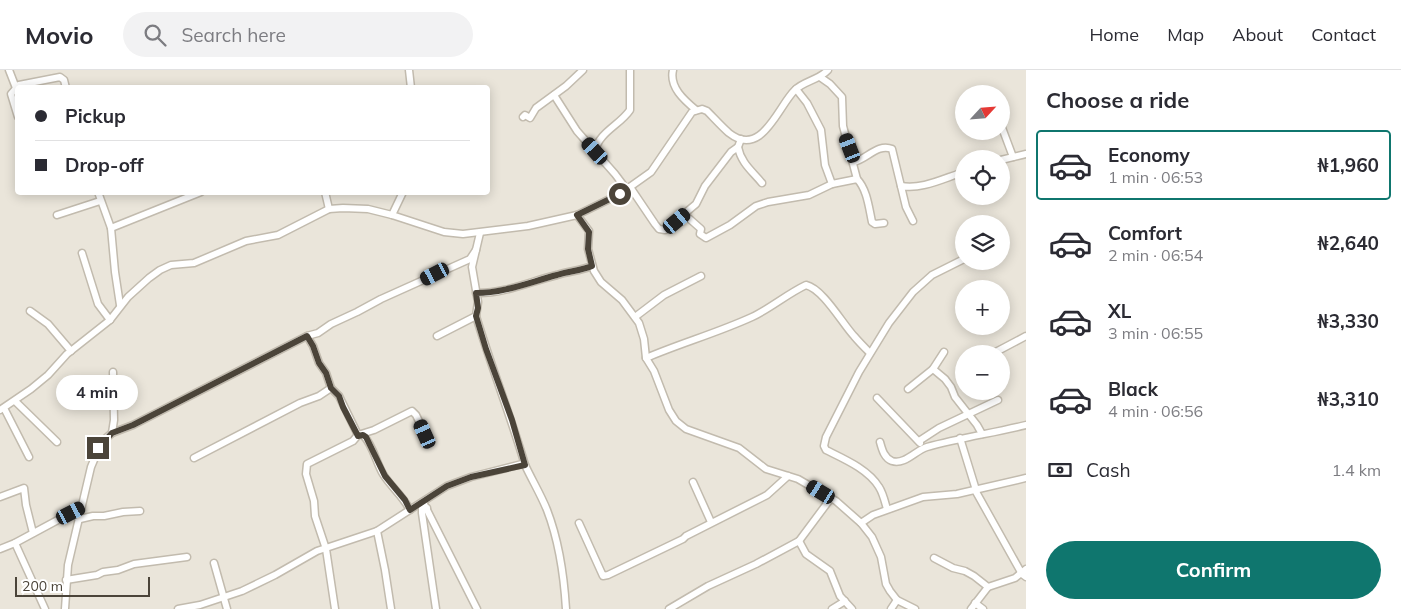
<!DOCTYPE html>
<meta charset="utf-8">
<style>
:root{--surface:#fff;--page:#f2f2f3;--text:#2b2b33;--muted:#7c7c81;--line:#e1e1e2;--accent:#0f766e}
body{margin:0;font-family:Mulish,sans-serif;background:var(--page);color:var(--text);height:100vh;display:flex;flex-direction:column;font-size:19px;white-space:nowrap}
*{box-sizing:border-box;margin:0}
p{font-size:16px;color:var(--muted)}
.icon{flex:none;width:28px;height:28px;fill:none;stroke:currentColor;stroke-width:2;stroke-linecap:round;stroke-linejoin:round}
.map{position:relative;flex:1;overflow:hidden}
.panel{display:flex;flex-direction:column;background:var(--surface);width:375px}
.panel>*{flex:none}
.top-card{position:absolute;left:15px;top:15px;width:475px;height:110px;border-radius:5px;box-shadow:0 2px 12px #0003;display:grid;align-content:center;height:110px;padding:0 20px;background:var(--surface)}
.needle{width:32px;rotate:64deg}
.fabs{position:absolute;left:955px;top:15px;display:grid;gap:10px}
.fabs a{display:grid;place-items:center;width:55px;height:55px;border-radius:50%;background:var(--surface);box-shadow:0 2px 12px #0003;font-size:25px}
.scale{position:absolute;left:15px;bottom:12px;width:135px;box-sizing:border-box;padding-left:5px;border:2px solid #4b4439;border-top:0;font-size:14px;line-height:18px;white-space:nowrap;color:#4b4439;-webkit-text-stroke:4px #fff;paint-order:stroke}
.end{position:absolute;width:22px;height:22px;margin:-11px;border:6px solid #4b4439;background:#fff;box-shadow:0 0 0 2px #fff}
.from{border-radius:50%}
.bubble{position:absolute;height:35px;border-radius:18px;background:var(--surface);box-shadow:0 2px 12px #0003;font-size:16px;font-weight:700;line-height:35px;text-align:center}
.car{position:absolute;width:15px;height:30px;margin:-15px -8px;border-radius:6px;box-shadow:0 0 4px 1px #0007;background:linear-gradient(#222 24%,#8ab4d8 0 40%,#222 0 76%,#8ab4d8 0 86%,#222 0)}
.top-card b{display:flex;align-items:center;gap:18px;height:48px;font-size:19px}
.top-card b+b{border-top:1px solid var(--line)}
.top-card i{width:12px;height:12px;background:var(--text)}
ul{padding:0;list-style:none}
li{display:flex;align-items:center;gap:15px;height:70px;margin:0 10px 8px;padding:0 10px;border:2px solid transparent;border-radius:5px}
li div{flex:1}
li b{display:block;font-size:19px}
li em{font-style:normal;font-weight:700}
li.active{border-color:var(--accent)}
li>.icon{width:45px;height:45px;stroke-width:1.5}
h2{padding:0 20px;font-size:22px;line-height:60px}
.pay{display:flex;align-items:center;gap:12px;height:55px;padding:0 20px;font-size:19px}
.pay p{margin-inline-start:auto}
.action{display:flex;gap:10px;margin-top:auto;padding:10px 20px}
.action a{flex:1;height:58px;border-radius:30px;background:var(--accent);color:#fff;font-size:20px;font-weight:700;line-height:58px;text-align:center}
header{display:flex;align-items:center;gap:30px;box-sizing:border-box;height:70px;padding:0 25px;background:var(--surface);border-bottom:1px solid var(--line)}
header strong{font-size:24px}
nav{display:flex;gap:28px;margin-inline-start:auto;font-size:18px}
.search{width:350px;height:45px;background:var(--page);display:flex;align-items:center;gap:12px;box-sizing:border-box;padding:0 18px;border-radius:28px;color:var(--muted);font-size:19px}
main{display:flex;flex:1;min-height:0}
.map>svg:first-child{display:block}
.residential{fill:#eae5da;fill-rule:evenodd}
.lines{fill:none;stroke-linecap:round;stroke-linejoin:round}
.minor-casing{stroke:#c2bbae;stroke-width:9}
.minor{stroke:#fff;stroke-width:6}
.route{stroke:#4b4439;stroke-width:6}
</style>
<header>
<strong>Movio</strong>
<div class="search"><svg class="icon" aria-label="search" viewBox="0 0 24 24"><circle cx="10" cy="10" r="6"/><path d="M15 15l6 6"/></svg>Search here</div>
<nav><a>Home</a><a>Map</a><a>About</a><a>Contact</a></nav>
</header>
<main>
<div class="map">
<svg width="1026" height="539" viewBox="0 0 1026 539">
<rect width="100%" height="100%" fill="#f6f3ec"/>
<!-- residential -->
<path class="residential" d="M 0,0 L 1026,0 L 1026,539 L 0,539 ZM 18,18 L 488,18 L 488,122 L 18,122 ZM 964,24 L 1001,24 L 1001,61 L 964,61 ZM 964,89 L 1001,89 L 1001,126 L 964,126 ZM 964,154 L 1001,154 L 1001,191 L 964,191 ZM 964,219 L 1001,219 L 1001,256 L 964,256 ZM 964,284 L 1001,284 L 1001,321 L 964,321 Z"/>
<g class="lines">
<defs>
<g id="minor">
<polyline points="9,0 16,18"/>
<polyline points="409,0 411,18"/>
<path d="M 673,0 C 669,17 684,30 696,40"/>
<polyline points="820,7 830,14 842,27 843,56 857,109"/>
<polyline points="796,19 807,33 821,60 825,95 832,114"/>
<polyline points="554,25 577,61 615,104 627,120"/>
<polyline points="18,47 11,24 19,15 60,7 64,10 66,18"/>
<polyline points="523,47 525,45 530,48 536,38 566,16 583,0"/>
<polyline points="1001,55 1013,87"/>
<path d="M 738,77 C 741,93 752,101 762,113"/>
<path d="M 595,81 C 599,62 620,55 630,40 L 630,0"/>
<polyline points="1001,90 1026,84"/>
<path d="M 854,92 C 867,89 878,73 892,79 L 906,137 L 913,151"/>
<path d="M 901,116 C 922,120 944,108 964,102"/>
<polyline points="630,117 655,154 659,159 665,160 696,134 705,116 731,82 738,77 741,69"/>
<polyline points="98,122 111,158 115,202 120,235"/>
<polyline points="325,122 329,139"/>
<path d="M 684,144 L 701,159 L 700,164 L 706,168 L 730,155 L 756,136 L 768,132 L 809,125 L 832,114 L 857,109 C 867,119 869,138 872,152 L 875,154 L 884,153"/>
<polyline points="57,145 100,131"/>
<polyline points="392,145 403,122"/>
<polyline points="577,145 589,161 588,179 594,201 601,212 622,230 639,253 644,269 646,288 654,301 669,340 676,351 686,359 739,378 766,399 798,409 836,431 861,453 872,467 881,487 886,514 890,521 897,530 915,539"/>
<polyline points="111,158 201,122"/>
<polyline points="82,183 98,234 110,250"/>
<path d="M 476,223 C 504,224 531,211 557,205 C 569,201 580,201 592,196"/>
<polyline points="30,241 48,254 71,281"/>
<path d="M 476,246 C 491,296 510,344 525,395"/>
<polyline points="635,247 664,225 701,206"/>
<polyline points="307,266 313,276 319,293 326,303 331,318 339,326 358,365"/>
<polyline points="437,266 476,246 478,232 472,197 480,163"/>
<polyline points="992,284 1026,266"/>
<path d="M 646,288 C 681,273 717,263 752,247 C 771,238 787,224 806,215 C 823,219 842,253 854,266 C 859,272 865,278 870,283"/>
<polyline points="933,299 945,309 951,317 955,327 977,355 982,364"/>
<polyline points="908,319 933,299 944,282"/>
<polyline points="877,328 920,373"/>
<polyline points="15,331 57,372"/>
<polyline points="4,338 29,387"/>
<path d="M 0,340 L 31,319 L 48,305 L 67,284 L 110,250 L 128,227 L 149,208 L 160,200 L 171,195 L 194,193 L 246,171 L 278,165 L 329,139 L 343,138 L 368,139 L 392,145 L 444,162 L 463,164 L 528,156 L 577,145 L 620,124 L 651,102 L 692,42 L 702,39 L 707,41 C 714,48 721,56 729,63 C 762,89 778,36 795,20 C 804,11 819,10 828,0"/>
<polyline points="112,363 114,350 113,302"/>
<path d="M 363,365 C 373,375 376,392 383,404 C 391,417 403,426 410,440"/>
<polyline points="960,368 976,420"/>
<polyline points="919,371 939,358 998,330"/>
<path d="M 880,372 C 882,379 884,388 892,391 C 905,395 916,380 927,377 C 960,368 993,363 1026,355"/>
<polyline points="194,388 300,333 319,326 331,318"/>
<polyline points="693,412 711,452"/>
<polyline points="975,420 1022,504 1026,507"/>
<polyline points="0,427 24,418 26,435 33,463"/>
<polyline points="423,432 477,539"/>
<polyline points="427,438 422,438 422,443 436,539"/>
<path d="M 887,439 C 885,432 883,423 879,417 C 868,399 844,389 826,380 L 824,376 L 826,367 L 859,302 L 889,253 L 913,222 L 932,205 L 964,189"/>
<polyline points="78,448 80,449 93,446 104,446 123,442 140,441"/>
<polyline points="579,453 603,506 608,505 683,469 686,466 767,425 788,406"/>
<polyline points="861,453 873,445 923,427 957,424 1026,408"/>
<polyline points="377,461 385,500 391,539"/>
<polyline points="799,471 831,428"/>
<polyline points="15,473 45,539"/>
<polyline points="0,479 15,473 80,438"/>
<polyline points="934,488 953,498 965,501 974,506 988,517"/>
<polyline points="214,493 227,539"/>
<polyline points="66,510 97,505 103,502 118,500 134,494 187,487"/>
<polyline points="975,533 983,539"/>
<polyline points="65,539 68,495 91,397 99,378 105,369 112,363 133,355 307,266 318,263 331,254 357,242 381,229 470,189 476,180"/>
<path d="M 178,539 L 200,535 L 242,521 L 275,505 L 317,481 L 377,461 L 447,416 L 471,407 L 522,394 L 525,395 C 532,410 541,425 547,440 C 559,471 564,506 566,539"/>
<polyline points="335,539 326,479 315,446 314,431 306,404 307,394 353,371 358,365 374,360 412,341 416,345 429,372"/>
<polyline points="669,539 708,516 756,494 799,471 806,484 830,501 840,526 852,539"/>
<polyline points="832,539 845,531"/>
<polyline points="891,539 897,530"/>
<polyline points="971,539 988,517 1015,508 1026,499"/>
</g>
</defs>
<!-- minor casing -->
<use href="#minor" class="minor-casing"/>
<!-- minor -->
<use href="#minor" class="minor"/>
</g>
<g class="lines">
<!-- route -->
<path class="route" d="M 98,378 L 112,363 L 133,355 L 307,266 L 313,276 L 319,293 L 326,303 L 331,318 L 339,326 L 343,337 L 358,366 L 363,365 L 366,367 L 385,406 L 405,430 L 410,440 L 447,416 L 471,407 L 525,395 L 512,350 L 486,279 L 476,246 L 478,238 L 476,223 C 504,223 530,212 557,205 C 569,201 580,201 592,196 L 588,179 L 589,162 L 577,145 L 620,124"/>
</g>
</svg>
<div class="fabs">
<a><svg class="needle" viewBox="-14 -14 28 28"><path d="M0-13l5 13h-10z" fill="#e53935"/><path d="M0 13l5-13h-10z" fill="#7c7c81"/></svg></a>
<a><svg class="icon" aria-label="locate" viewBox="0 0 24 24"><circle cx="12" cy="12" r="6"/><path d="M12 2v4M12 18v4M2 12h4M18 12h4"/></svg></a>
<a><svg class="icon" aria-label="layers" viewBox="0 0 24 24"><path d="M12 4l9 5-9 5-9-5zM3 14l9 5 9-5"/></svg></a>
<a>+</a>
<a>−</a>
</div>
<div class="scale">200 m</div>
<i class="end from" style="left:620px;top:124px"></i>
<i class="end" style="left:98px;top:378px"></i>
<div class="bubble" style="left:56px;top:305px;width:82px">4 min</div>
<i class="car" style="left:850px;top:78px;rotate:339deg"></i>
<i class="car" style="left:595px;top:81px;rotate:318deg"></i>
<i class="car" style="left:677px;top:151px;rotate:50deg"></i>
<i class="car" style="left:435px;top:204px;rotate:243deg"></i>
<i class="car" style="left:425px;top:364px;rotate:336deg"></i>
<i class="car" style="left:821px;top:422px;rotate:301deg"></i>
<i class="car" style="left:71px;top:443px;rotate:63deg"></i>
<div class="top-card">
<b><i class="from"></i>Pickup</b>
<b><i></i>Drop-off</b>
</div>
</div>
<section class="panel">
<h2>Choose a ride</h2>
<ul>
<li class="active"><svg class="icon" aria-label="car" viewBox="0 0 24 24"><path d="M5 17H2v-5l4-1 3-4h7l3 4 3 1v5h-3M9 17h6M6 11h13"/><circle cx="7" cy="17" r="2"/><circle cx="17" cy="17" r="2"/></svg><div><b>Economy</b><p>1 min · 06:53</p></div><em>₦1,960</em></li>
<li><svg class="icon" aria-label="car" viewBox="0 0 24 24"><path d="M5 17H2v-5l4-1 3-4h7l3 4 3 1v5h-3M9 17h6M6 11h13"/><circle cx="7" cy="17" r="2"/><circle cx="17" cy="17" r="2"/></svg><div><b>Comfort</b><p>2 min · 06:54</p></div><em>₦2,640</em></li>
<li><svg class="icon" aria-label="car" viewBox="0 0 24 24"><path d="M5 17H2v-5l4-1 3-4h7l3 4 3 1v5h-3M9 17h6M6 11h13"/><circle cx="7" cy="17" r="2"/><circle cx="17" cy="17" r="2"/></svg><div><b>XL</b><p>3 min · 06:55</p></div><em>₦3,330</em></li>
<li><svg class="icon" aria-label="car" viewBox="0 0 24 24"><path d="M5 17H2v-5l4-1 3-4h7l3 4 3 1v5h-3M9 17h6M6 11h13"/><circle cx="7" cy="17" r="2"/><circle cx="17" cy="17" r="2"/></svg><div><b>Black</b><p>4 min · 06:56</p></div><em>₦3,310</em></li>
</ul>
<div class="pay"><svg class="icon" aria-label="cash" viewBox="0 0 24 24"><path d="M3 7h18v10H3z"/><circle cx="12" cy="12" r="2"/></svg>Cash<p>1.4 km</p></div>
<div class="action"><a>Confirm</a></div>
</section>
</main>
